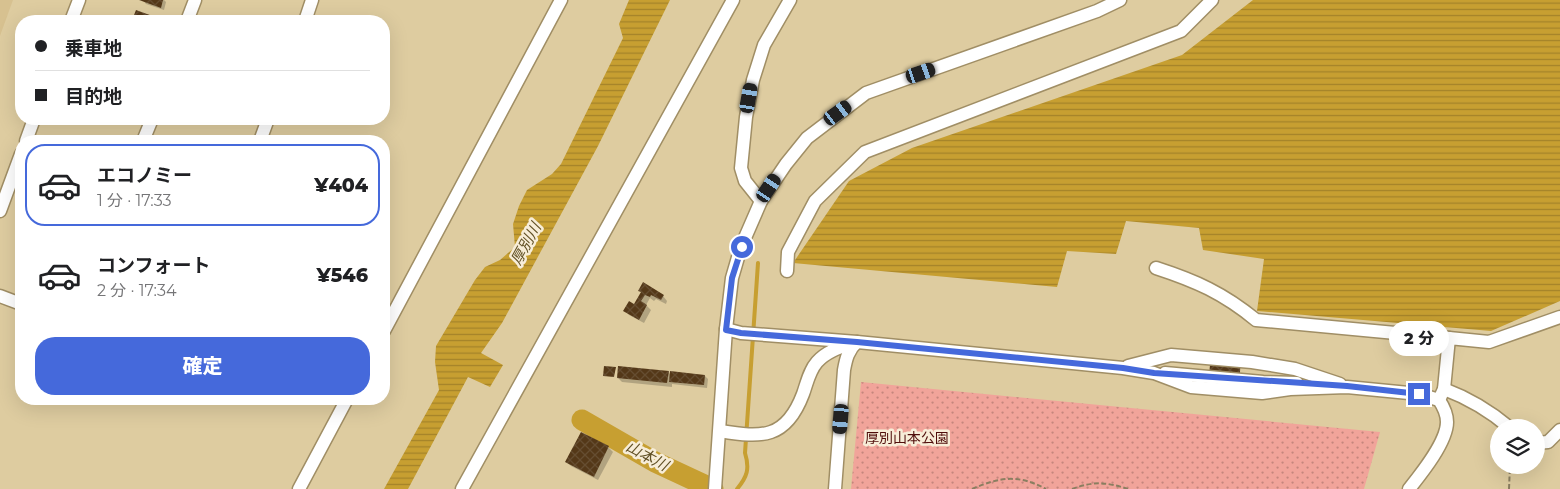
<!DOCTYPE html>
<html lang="ja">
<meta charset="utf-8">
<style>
:root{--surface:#fff;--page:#f2f2f2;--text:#202124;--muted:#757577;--line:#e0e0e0;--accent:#4569db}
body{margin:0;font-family:Montserrat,"Noto Sans JP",sans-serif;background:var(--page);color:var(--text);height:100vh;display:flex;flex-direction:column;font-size:19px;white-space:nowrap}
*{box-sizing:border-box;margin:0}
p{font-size:16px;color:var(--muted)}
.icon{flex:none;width:28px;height:28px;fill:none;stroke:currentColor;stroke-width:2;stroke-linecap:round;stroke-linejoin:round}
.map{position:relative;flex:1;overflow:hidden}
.details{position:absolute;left:15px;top:135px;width:375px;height:270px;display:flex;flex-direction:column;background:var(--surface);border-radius:20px;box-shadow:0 5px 20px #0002}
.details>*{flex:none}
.guide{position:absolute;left:15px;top:15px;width:375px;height:110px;border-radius:20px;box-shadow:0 5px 20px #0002;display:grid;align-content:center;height:110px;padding:0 20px;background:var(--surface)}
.controls{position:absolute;left:1490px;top:419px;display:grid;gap:10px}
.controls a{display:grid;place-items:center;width:55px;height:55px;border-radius:50%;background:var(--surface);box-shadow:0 5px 20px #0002;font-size:25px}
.end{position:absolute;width:22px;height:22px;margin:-11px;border:6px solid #4569db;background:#fff;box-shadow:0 0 0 2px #fff}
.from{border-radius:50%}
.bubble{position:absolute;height:35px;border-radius:18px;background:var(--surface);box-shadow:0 5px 20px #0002;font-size:16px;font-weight:800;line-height:35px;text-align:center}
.car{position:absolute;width:15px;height:30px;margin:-15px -8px;border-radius:6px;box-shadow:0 0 4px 1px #0007;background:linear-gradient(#222 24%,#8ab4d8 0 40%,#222 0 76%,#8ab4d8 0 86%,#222 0)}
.guide b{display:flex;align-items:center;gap:18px;height:48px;font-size:19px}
.guide b+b{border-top:1px solid var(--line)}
.guide i{width:12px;height:12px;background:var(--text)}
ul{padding:9px 0 0;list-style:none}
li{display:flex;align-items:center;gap:15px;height:82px;margin:0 10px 8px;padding:0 10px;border:2px solid transparent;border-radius:20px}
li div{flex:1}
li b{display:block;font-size:19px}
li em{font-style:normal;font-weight:800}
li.on{border-color:var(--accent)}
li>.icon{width:45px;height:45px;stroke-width:1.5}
.cta{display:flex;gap:10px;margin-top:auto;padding:10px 20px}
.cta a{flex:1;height:58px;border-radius:20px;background:var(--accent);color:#fff;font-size:20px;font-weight:800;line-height:58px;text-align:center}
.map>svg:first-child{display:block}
.built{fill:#d7c190}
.grass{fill:url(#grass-dots)}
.water{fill:url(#water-rules)}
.shadow{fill:#0003}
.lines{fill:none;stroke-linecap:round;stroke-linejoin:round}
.stream{stroke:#c79f31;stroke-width:4}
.river{stroke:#c79f31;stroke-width:21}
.building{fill:url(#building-cross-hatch)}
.minor-casing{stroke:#a08e65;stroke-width:15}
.path{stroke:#8a7e60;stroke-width:2;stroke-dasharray:5 2.5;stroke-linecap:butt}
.minor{stroke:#fff;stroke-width:12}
.route{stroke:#4569db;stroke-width:6}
.labels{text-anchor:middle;stroke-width:5;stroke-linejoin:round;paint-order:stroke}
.park-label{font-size:14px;fill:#4f0e0b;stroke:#f7edd8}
.water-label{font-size:15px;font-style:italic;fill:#615025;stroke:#f7edd8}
</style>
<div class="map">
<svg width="1560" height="489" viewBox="0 0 1560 489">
<defs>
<pattern id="grass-dots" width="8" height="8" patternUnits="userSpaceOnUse" patternTransform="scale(1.25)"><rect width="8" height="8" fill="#f1a49a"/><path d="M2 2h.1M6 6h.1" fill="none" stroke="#c5867d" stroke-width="1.8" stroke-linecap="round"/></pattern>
<pattern id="water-rules" width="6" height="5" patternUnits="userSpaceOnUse" patternTransform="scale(1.25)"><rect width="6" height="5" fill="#c79f31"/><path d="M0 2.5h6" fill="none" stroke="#a38229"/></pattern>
<pattern id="building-cross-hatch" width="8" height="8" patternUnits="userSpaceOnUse" patternTransform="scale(1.25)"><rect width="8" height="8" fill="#543818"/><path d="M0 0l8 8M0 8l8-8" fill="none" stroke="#654d31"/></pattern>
</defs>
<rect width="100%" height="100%" fill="#decca0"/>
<!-- built -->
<polygon class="built" points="0,0 13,0 0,36"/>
<!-- grass -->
<polygon class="grass" points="861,382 1380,432 1364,489 851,489"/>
<!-- water -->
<g class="water">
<polygon points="629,0 670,0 598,146 502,323 481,353 503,365 490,387 468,377 408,489 384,489 439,390 435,362 436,346 475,280 485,267 500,260 515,247 513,224 519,206 527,190 552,174 561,164 623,38 619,24"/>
<polygon points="1253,0 1560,0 1560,301 1491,331 1257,311 1264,259 1203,250 1199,228 1126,221 1116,254 1067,251 1057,287 793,263 849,181 912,148 1182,55"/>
</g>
<!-- shadow -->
<g class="shadow">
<polygon points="143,0 164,0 166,2 164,10 146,4"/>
<polygon points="157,19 159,21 135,21 134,20"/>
<polygon points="642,293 663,296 667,301 666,304 656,299 654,301 650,298 646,305 651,310 644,323 629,315 625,311 635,306"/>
<polygon points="668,372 671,375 705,376 708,379 707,388 672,384 672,387 622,382 618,378"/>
<polygon points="581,433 609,448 613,452 598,480 571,466 566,462"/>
</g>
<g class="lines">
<!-- stream -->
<path class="stream" d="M 737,489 C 747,477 750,469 745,453 L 758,263"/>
<!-- river -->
<polyline class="river" points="582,420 655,462 713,489"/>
</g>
<!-- building -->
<g class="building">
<polygon points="139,0 163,0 161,8"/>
<polygon points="136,10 158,18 156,21 132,20"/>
<polygon points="643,282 664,295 661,300 651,295 650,297 645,295 641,301 647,305 639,320 623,311 629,301 634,304 641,292 638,291"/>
<polygon points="1211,354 1241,356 1239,388 1208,386"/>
<polygon points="604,366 616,367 614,377 603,376"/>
<polygon points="618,366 669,371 667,383 617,378"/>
<polygon points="670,371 705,375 704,385 669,382"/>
<polygon points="581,432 609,446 594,477 565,462"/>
</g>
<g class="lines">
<defs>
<g id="minor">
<polyline points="71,21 79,0"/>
<polyline points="187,21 195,0"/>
<polyline points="305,21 312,0"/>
<polyline points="26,141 34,119"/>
<polyline points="143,141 152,119"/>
<polyline points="260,141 268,119"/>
<polyline points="761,201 745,181 741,168 746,117 753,80 764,45 790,0"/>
<polyline points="0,211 21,154"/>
<path d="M 1156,268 C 1196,281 1223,293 1256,320 L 1449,338"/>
<polyline points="787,271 788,252 815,201 865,152 1181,31 1212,0"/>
<polyline points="0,296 21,304"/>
<path d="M 726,329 L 741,333 L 857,342 L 1123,368 L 1154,373 L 1191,387 L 1262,393 L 1290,389 L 1347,387 L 1419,394 L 1439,400 C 1443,406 1447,415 1447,422 C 1447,442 1421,474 1409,489"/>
<polyline points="384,331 561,0"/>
<polyline points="1128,366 1171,355 1206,358 1252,362 1295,369 1340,384"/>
<polyline points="1165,373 1263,382 1297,383"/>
<path d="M 1444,389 C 1468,398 1490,411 1510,428"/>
<polyline points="1439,400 1444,389 1449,338 1489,342 1560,317"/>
<path d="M 720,431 C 762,438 786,439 803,394 C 807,383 809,371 817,362 C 826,352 838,348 850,344"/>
<polyline points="1536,443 1548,442 1560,430"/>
<polyline points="299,489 347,399"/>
<polyline points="462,489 733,0"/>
<polyline points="715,489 726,329 732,278 741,247 761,201 786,164 807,138 866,93 1097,11 1120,0"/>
<path d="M 835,489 L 844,370 C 846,359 848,350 857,342"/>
</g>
</defs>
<!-- minor casing -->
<use href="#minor" class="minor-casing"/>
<!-- path -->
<g class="path">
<path d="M 972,489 C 1000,477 1018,474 1046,489"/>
<path d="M 1072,489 C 1094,481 1106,482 1128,489"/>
<polyline points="1509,489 1510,465"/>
</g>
<!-- minor -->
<use href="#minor" class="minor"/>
</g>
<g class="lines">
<!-- route -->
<polyline class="route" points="742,247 732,278 726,330 741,333 857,342 1123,368 1154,373 1347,386 1419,394"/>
</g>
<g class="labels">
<!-- park labels -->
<g class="park-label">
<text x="907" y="443">厚別山本公園</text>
</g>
<!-- water labels -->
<g class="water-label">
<text transform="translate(526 244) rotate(-61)" y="5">厚別川</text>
<text transform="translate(647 456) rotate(28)" y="5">山本川</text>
</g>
</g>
</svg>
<div class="controls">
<a><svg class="icon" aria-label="layers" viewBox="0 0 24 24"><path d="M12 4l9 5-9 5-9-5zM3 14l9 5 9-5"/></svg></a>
</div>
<i class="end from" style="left:742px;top:247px"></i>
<i class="end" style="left:1419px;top:394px"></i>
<div class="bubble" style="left:1389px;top:321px;width:60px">2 分</div>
<i class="car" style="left:921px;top:73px;rotate:71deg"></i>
<i class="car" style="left:749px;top:98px;rotate:10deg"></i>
<i class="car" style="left:838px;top:113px;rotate:54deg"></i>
<i class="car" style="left:769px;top:188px;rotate:34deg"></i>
<i class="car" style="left:841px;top:419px;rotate:185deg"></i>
<div class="guide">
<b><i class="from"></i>乗車地</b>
<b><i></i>目的地</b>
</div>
<section class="details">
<ul>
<li class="on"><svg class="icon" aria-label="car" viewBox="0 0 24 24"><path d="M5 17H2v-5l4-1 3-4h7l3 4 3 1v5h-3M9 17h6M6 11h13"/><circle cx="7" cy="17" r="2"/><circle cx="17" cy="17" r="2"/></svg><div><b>エコノミー</b><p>1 分 · 17:33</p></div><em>¥404</em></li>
<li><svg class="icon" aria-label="car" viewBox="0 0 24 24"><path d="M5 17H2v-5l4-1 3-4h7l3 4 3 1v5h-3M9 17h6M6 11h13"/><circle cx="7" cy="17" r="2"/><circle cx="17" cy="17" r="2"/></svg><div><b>コンフォート</b><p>2 分 · 17:34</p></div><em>¥546</em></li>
</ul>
<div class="cta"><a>確定</a></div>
</section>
</div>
